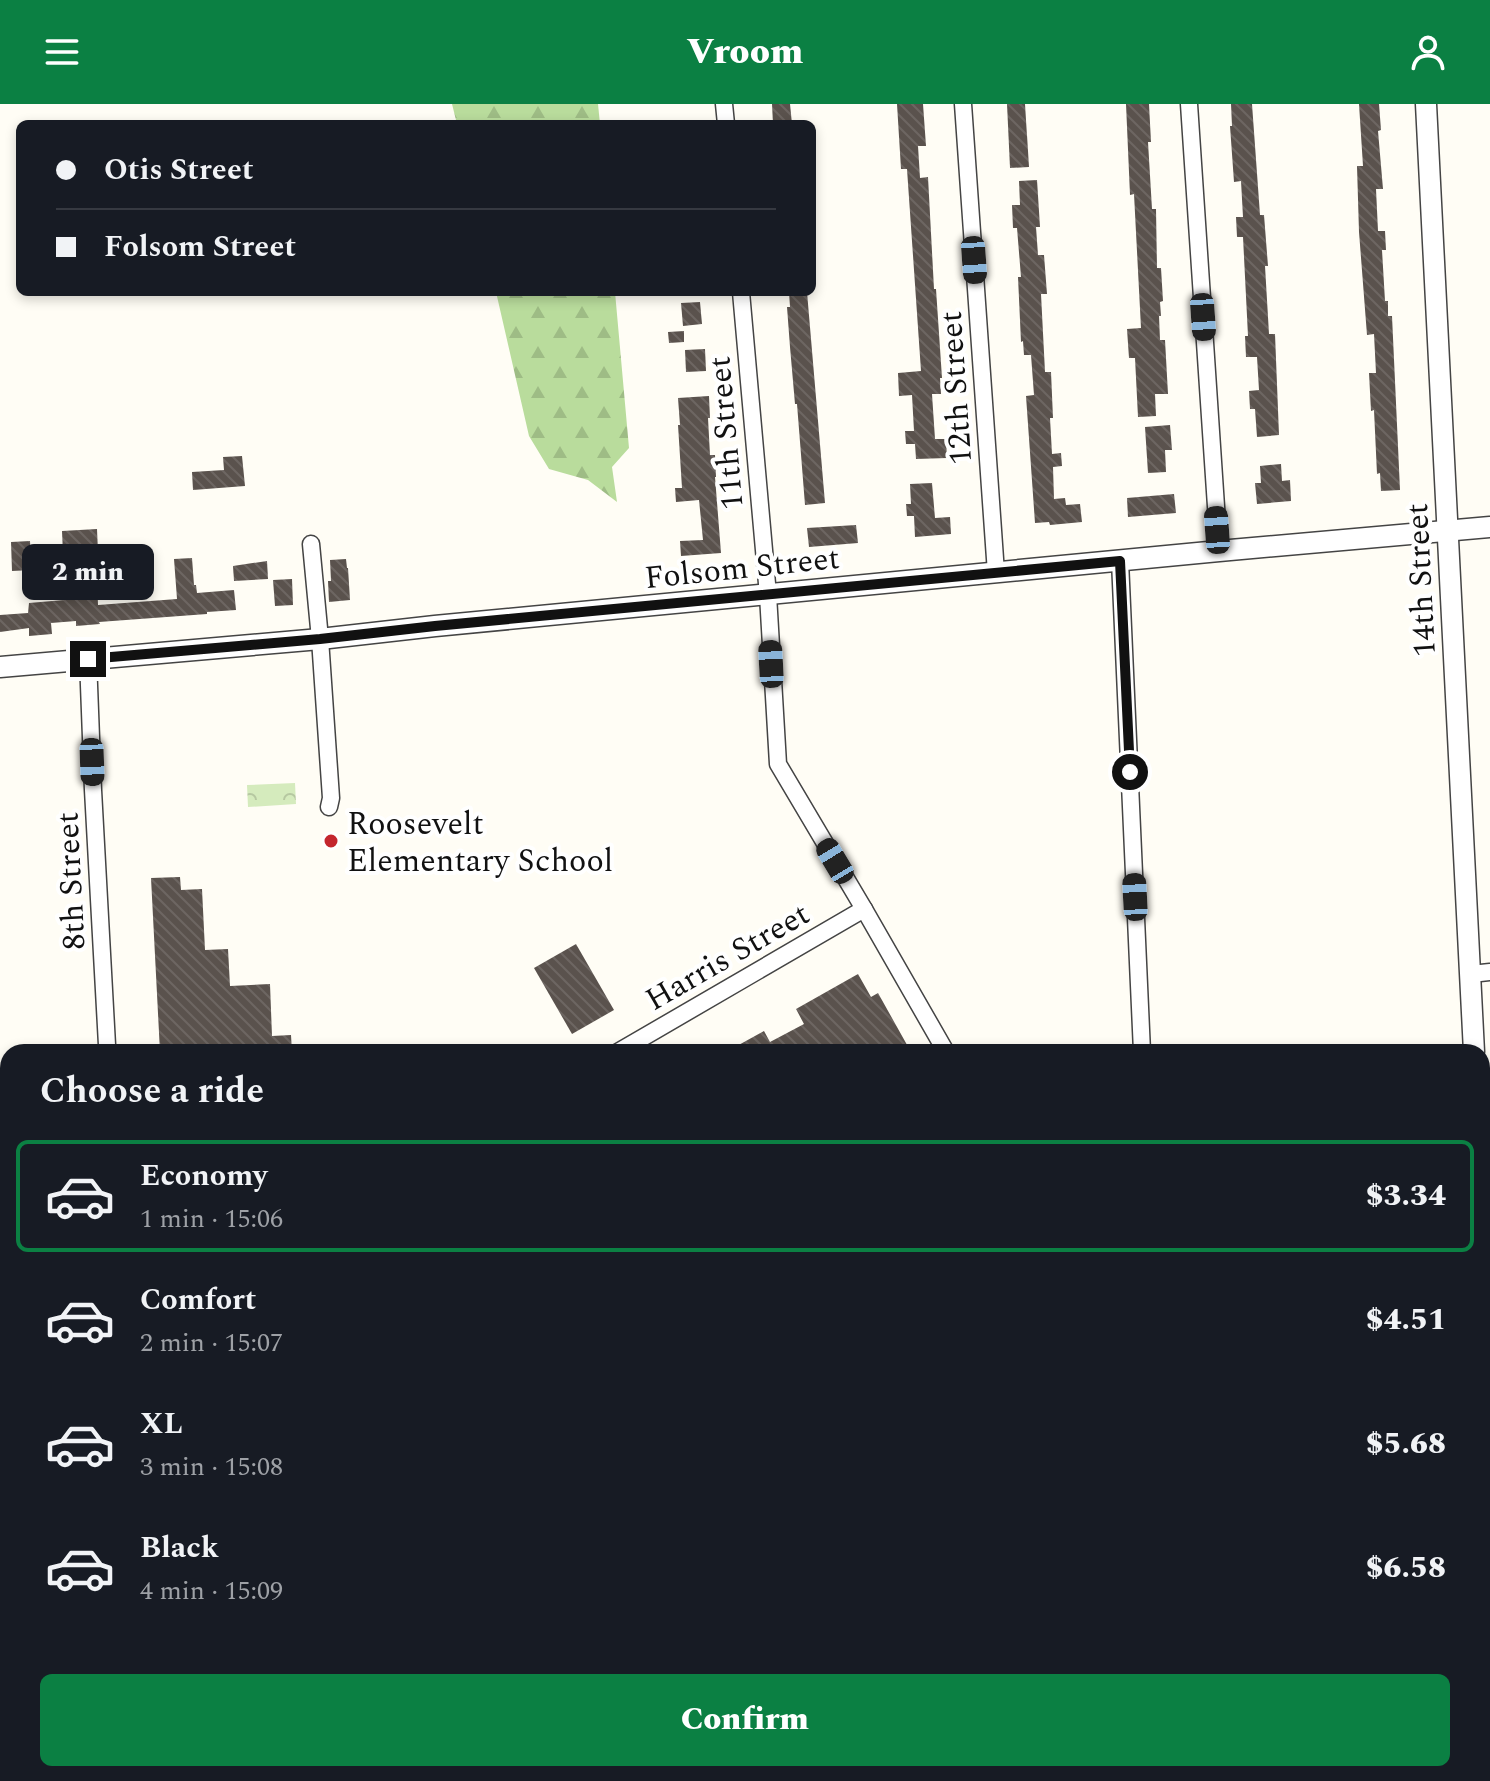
<!DOCTYPE html>
<meta charset="utf-8">
<style>
:root{--surface:#171b24;--page:#20242c;--text:#f1f3f6;--muted:#9ea1a6;--line:#363941;--accent:#0b8043}
body{margin:0;font-family:Spectral,serif;background:var(--page);color:var(--text);height:100vh;display:flex;flex-direction:column;font-size:30px;white-space:nowrap}
*{box-sizing:border-box;margin:0}
p{font-size:26px;color:var(--muted)}
.icon{flex:none;width:44px;height:44px;fill:none;stroke:currentColor;stroke-width:2;stroke-linecap:round;stroke-linejoin:round}
.map{position:relative;flex:1;overflow:hidden}
.sheet{position:absolute;left:0px;top:940px;width:1490px;height:738px;display:flex;flex-direction:column;background:var(--surface);border-radius:24px 24px 0 0;box-shadow:0 4px 12px #0003}
.sheet>*{flex:none}
.top-card{position:absolute;left:16px;top:16px;width:800px;height:176px;border-radius:12px;box-shadow:0 4px 12px #0003;display:grid;align-content:center;height:176px;padding:0 40px;background:var(--surface)}
.end{position:absolute;width:36px;height:36px;margin:-18px;border:10px solid #111;background:#fff;box-shadow:0 0 0 4px #fff}
.from{border-radius:50%}
.bubble{position:absolute;height:56px;border-radius:12px;background:var(--surface);box-shadow:0 4px 12px #0003;font-size:26px;font-weight:800;line-height:56px;text-align:center}
.car{position:absolute;width:24px;height:48px;margin:-24px -12px;border-radius:10px;box-shadow:0 0 6px 2px #0007;background:linear-gradient(#222 24%,#8ab4d8 0 40%,#222 0 76%,#8ab4d8 0 86%,#222 0)}
.top-card b{display:flex;align-items:center;gap:28px;height:76px;font-size:30px}
.top-card b+b{border-top:2px solid var(--line)}
.top-card i{width:20px;height:20px;background:var(--text)}
ul{padding:0;list-style:none}
li{display:flex;align-items:center;gap:24px;height:112px;margin:0 16px 12px;padding:0 24px;border:4px solid transparent;border-radius:12px}
li div{flex:1}
li b{display:block;font-size:30px}
li em{font-style:normal;font-weight:800}
li.on{border-color:var(--accent)}
li>.icon{width:72px;height:72px;stroke-width:1.5}
h2{padding:0 40px;font-size:36px;line-height:96px}
.cta{display:flex;gap:16px;margin-top:auto;padding:16px 40px}
.cta a{flex:1;height:92px;border-radius:12px;background:var(--accent);color:#fff;font-size:32px;font-weight:800;line-height:92px;text-align:center}
header{display:flex;justify-content:space-between;align-items:center;height:104px;padding:0 40px;background:var(--accent);color:#fff;font-size:36px;font-weight:800}
.map>svg:first-child{display:block}
.forest{fill:url(#forest-firs)}
.park{fill:url(#park-crowns)}
.building{fill:url(#building-back-hatch)}
.lines{fill:none;stroke-linecap:round;stroke-linejoin:round}
.service-casing{stroke:#444;stroke-width:11}
.minor-casing{stroke:#444;stroke-width:19}
.tertiary-casing{stroke:#444;stroke-width:23}
.secondary-casing{stroke:#333;stroke-width:27}
.service{stroke:#fff;stroke-width:8}
.minor{stroke:#fff;stroke-width:16}
.tertiary{stroke:#fff;stroke-width:20}
.secondary{stroke:#fff6b0;stroke-width:24}
.route{stroke:#111;stroke-width:10}
.poi-dot{fill:#c4262e;stroke:#fff;stroke-width:3}
.labels{text-anchor:middle;stroke-width:8;stroke-linejoin:round;paint-order:stroke}
.street-label{font-size:32px;fill:#111;stroke:#fff}
.poi-label{font-size:32px;fill:#111;stroke:#fff;text-anchor:start}
</style>
<header><svg class="icon" aria-label="menu" viewBox="0 0 24 24"><path d="M4 6h16M4 12h16M4 18h16"/></svg>Vroom<svg class="icon" aria-label="person" viewBox="0 0 24 24"><circle cx="12" cy="8" r="4"/><path d="M4 21q1-7 8-7t8 7"/></svg></header>
<div class="map">
<svg width="1490" height="1677" viewBox="0 0 1490 1677">
<defs>
<pattern id="forest-firs" width="22" height="20" patternUnits="userSpaceOnUse" patternTransform="scale(2)"><rect width="22" height="20" fill="#b9dc9c"/><path d="M5 1l3.5 6h-7zM16 11l3.5 6h-7z" fill="#9ebc85"/></pattern>
<pattern id="park-crowns" width="20" height="18" patternUnits="userSpaceOnUse" patternTransform="scale(2)"><rect width="20" height="18" fill="#d5ebbd"/><path d="M2 6a3 3 0 1 1 6 0M12 15a3 3 0 1 1 6 0" fill="none" stroke="#b6c8a1"/></pattern>
<pattern id="building-back-hatch" width="6" height="6" patternUnits="userSpaceOnUse" patternTransform="scale(2)"><rect width="6" height="6" fill="#5a524d"/><path d="M-1 5l2 2M0 0l6 6M5-1l2 2" fill="none" stroke="#6d6662"/></pattern>
</defs>
<rect width="100%" height="100%" fill="#fffdf5"/>
<!-- forest -->
<g class="forest">
<polygon points="452,0 598,0 600,20 457,20"/>
<polygon points="496,188 615,188 629,344 612,363 617,398 588,376 549,365 529,332"/>
</g>
<!-- park -->
<polygon class="park" points="295,679 296,700 248,703 247,681"/>
<!-- building -->
<g class="building">
<polygon points="772,0 790,0 792,20 773,20"/>
<polygon points="897,0 923,0 926,42 918,42 920,74 928,73 934,185 936,185 942,274 940,274 941,290 932,290 935,335 946,335 947,354 916,355 915,340 906,340 905,327 914,327 912,291 899,292 898,269 921,267 907,65 901,65"/>
<polygon points="1007,0 1025,0 1029,63 1010,64"/>
<polygon points="1126,0 1149,0 1151,38 1148,38 1152,105 1156,105 1157,164 1161,164 1163,197 1160,198 1161,212 1159,212 1160,236 1165,236 1168,290 1155,290 1156,312 1138,313 1135,254 1129,254 1127,225 1141,224 1134,90 1130,91"/>
<polygon points="1231,0 1252,0 1260,111 1264,111 1268,162 1265,162 1269,230 1275,230 1279,331 1257,333 1255,305 1250,305 1249,287 1259,286 1257,253 1246,253 1245,232 1248,232 1243,133 1237,133 1236,113 1243,113 1241,77 1234,78 1230,22 1232,22"/>
<polygon points="1359,0 1379,0 1381,26 1378,27 1383,85 1376,85 1378,127 1385,127 1386,146 1382,146 1385,197 1388,197 1388,212 1392,212 1400,386 1381,387 1380,369 1377,370 1374,306 1371,307 1369,269 1376,269 1374,230 1367,231 1359,128 1357,62 1363,62"/>
<polygon points="1037,76 1040,123 1036,123 1038,151 1044,151 1047,190 1041,190 1045,268 1051,268 1053,314 1050,314 1052,350 1061,349 1062,362 1053,363 1054,395 1065,394 1066,401 1080,400 1082,418 1050,421 1049,418 1035,419 1026,292 1034,291 1031,251 1024,251 1023,237 1021,238 1018,173 1021,173 1017,124 1013,124 1012,101 1020,101 1019,77"/>
<polygon points="789,188 807,188 825,399 805,401 797,300 795,300 790,243 787,203 790,203"/>
<polygon points="700,198 702,220 683,222 681,199"/>
<polygon points="684,227 684,238 669,239 668,228"/>
<polygon points="705,245 706,267 686,268 685,246"/>
<polygon points="709,292 710,314 708,314 710,351 715,351 716,373 715,373 721,449 681,452 680,437 703,436 699,396 676,398 675,384 682,384 678,321 680,321 678,294"/>
<polygon points="1170,321 1172,346 1165,346 1166,368 1148,369 1145,323"/>
<polygon points="242,352 245,382 193,386 192,368 224,366 223,353"/>
<polygon points="1281,360 1282,377 1290,376 1291,397 1257,400 1255,379 1261,379 1260,362"/>
<polygon points="932,379 935,414 950,413 951,430 915,433 914,412 907,412 906,400 911,400 910,380"/>
<polygon points="1174,390 1176,409 1128,413 1127,394"/>
<polygon points="856,421 858,439 809,443 807,424"/>
<polygon points="97,425 98,448 63,450 62,427"/>
<polygon points="30,437 32,466 12,467 11,438"/>
<polygon points="192,454 194,481 196,481 197,489 234,486 236,506 207,508 207,510 99,518 100,520 76,522 76,517 51,519 52,530 29,532 29,524 0,528 0,511 28,509 29,499 76,495 75,477 97,475 98,501 177,495 174,455"/>
<polygon points="346,455 347,464 348,464 350,496 329,498 328,477 331,477 330,456"/>
<polygon points="267,457 268,475 234,477 233,462"/>
<polygon points="292,475 293,501 275,502 273,476"/>
<polygon points="180,773 181,786 202,785 205,846 228,845 230,882 270,880 272,932 291,931 292,948 160,948 151,774"/>
<polygon points="576,840 614,906 572,930 534,864"/>
<polygon points="858,870 871,893 878,889 911,948 726,948 764,927 770,938 804,920 796,905"/>
</g>
<g class="lines">
<defs>
<polyline id="service" points="1482,1453 1490,1452"/>
<g id="minor">
<polyline points="724,0 726,20"/>
<polyline points="963,0 996,469"/>
<polyline points="1189,0 1219,447"/>
<polyline points="741,188 768,491 778,660 864,805 946,948"/>
<polyline points="311,440 320,535 331,694 329,703"/>
<polyline points="1120,457 1142,948"/>
<polyline points="88,555 93,686 107,941 105,948"/>
<polyline points="1471,870 1490,868"/>
<polyline points="618,948 864,805"/>
<polyline points="0,1494 8,1494"/>
<polyline points="1482,1618 1490,1618"/>
</g>
<g id="tertiary">
<polyline points="1426,0 1474,948"/>
<polyline points="0,563 320,535 435,522 1219,447 1490,423"/>
<polyline points="1482,1190 1490,1361"/>
</g>
<g id="secondary">
<polyline points="0,1084 8,1089"/>
<polyline points="799,1670 799,1677"/>
<polyline points="959,1670 971,1677"/>
</g>
</defs>
<!-- service casing -->
<use href="#service" class="service-casing"/>
<!-- minor casing -->
<use href="#minor" class="minor-casing"/>
<!-- tertiary casing -->
<use href="#tertiary" class="tertiary-casing"/>
<!-- secondary casing -->
<use href="#secondary" class="secondary-casing"/>
<!-- service -->
<use href="#service" class="service"/>
<!-- minor -->
<use href="#minor" class="minor"/>
<!-- tertiary -->
<use href="#tertiary" class="tertiary"/>
<!-- secondary -->
<use href="#secondary" class="secondary"/>
</g>
<g class="lines">
<!-- route -->
<polyline class="route" points="88,555 320,535 435,522 1120,457 1130,668"/>
</g>
<!-- markers -->
<circle class="poi-dot" cx="331" cy="737" r="8"/>
<g class="labels">
<!-- street labels -->
<g class="street-label">
<text transform="translate(955 284) rotate(-94)" y="11">12th Street</text>
<text transform="translate(725 329) rotate(-95)" y="11">11th Street</text>
<text transform="translate(742 463) rotate(-6)" y="11">Folsom Street</text>
<text transform="translate(1420 476) rotate(-93)" y="11">14th Street</text>
<text transform="translate(70 777) rotate(-93)" y="11">8th Street</text>
<text transform="translate(727 852) rotate(-30)" y="11">Harris Street</text>
</g>
<!-- poi labels -->
<g class="poi-label">
<text x="347" y="730">Roosevelt<tspan x="347" dy="37">Elementary School</tspan></text>
</g>
</g>
</svg>
<i class="end from" style="left:1130px;top:668px"></i>
<i class="end" style="left:88px;top:555px"></i>
<div class="bubble" style="left:22px;top:440px;width:132px">2 min</div>
<i class="car" style="left:974px;top:156px;rotate:176deg"></i>
<i class="car" style="left:1203px;top:213px;rotate:176deg"></i>
<i class="car" style="left:1217px;top:426px;rotate:356deg"></i>
<i class="car" style="left:771px;top:560px;rotate:357deg"></i>
<i class="car" style="left:92px;top:658px;rotate:178deg"></i>
<i class="car" style="left:835px;top:757px;rotate:329deg"></i>
<i class="car" style="left:1135px;top:793px;rotate:357deg"></i>
<div class="top-card">
<b><i class="from"></i>Otis Street</b>
<b><i></i>Folsom Street</b>
</div>
<section class="sheet">
<h2>Choose a ride</h2>
<ul>
<li class="on"><svg class="icon" aria-label="car" viewBox="0 0 24 24"><path d="M5 17H2v-5l4-1 3-4h7l3 4 3 1v5h-3M9 17h6M6 11h13"/><circle cx="7" cy="17" r="2"/><circle cx="17" cy="17" r="2"/></svg><div><b>Economy</b><p>1 min · 15:06</p></div><em>$3.34</em></li>
<li><svg class="icon" aria-label="car" viewBox="0 0 24 24"><path d="M5 17H2v-5l4-1 3-4h7l3 4 3 1v5h-3M9 17h6M6 11h13"/><circle cx="7" cy="17" r="2"/><circle cx="17" cy="17" r="2"/></svg><div><b>Comfort</b><p>2 min · 15:07</p></div><em>$4.51</em></li>
<li><svg class="icon" aria-label="car" viewBox="0 0 24 24"><path d="M5 17H2v-5l4-1 3-4h7l3 4 3 1v5h-3M9 17h6M6 11h13"/><circle cx="7" cy="17" r="2"/><circle cx="17" cy="17" r="2"/></svg><div><b>XL</b><p>3 min · 15:08</p></div><em>$5.68</em></li>
<li><svg class="icon" aria-label="car" viewBox="0 0 24 24"><path d="M5 17H2v-5l4-1 3-4h7l3 4 3 1v5h-3M9 17h6M6 11h13"/><circle cx="7" cy="17" r="2"/><circle cx="17" cy="17" r="2"/></svg><div><b>Black</b><p>4 min · 15:09</p></div><em>$6.58</em></li>
</ul>
<div class="cta"><a>Confirm</a></div>
</section>
</div>
